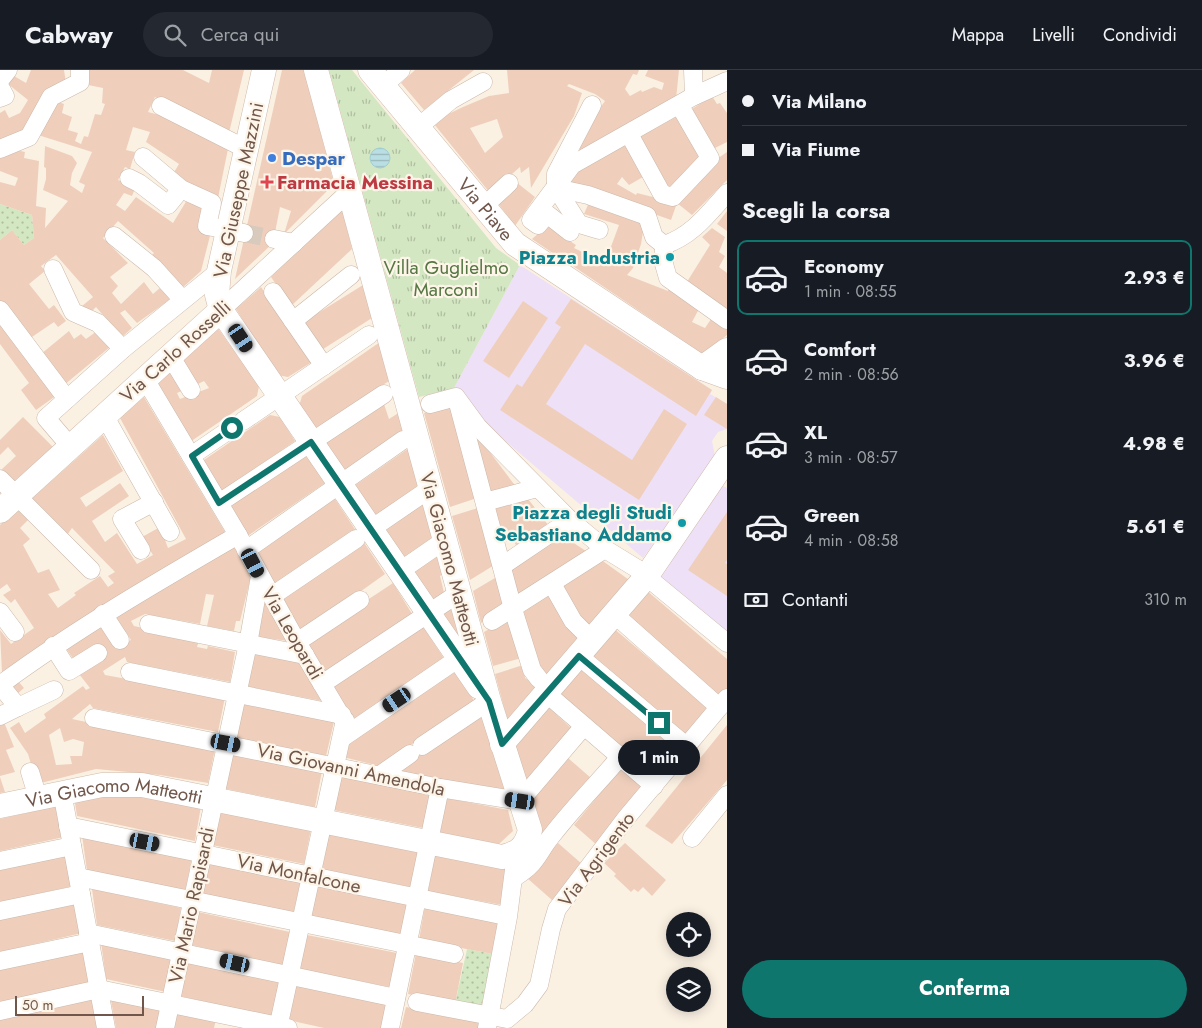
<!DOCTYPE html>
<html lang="it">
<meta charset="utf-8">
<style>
:root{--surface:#171b24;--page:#242831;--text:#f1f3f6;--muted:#9ea1a6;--line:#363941;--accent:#0f766e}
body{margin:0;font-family:Jost,sans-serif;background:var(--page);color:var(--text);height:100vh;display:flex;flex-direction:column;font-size:19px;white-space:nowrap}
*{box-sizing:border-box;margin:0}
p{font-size:16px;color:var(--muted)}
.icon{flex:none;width:28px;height:28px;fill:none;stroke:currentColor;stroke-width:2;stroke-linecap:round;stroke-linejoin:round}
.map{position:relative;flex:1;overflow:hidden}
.drawer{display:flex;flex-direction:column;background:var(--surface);width:475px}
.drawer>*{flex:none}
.banner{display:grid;align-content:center;height:110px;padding:0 15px;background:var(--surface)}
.controls{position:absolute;left:666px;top:842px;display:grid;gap:10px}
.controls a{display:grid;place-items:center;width:45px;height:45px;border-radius:50%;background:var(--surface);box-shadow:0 2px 12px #0003;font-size:25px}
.scale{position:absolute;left:15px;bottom:12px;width:129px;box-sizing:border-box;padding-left:5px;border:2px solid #71574b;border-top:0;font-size:14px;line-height:18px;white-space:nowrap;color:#71574b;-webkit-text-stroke:4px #fef5e9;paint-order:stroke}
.end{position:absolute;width:22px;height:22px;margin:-11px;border:6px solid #0f766e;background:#fff;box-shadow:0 0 0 2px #fff}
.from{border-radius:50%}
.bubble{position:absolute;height:35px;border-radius:18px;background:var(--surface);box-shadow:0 2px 12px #0003;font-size:16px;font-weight:700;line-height:35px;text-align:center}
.car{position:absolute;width:15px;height:30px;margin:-15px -8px;border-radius:6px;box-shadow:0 0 4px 1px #0007;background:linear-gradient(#222 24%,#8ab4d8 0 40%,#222 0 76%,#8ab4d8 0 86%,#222 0)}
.banner b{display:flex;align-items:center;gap:18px;height:48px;font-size:19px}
.banner b+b{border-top:1px solid var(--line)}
.banner i{width:12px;height:12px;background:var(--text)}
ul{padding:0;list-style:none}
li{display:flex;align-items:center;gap:15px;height:75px;margin:0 10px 8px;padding:0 5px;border:2px solid transparent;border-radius:10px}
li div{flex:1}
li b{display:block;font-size:19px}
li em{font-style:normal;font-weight:700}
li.selected{border-color:var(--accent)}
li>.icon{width:45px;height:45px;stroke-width:1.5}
h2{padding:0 15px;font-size:22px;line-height:60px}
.pay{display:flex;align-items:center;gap:12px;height:55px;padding:0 15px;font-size:19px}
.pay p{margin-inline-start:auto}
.button{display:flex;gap:10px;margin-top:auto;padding:10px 15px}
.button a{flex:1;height:58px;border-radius:30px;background:var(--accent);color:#fff;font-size:20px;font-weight:700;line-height:58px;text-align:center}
header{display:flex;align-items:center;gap:30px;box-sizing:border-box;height:70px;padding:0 25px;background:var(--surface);border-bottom:1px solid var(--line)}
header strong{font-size:24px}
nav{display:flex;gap:28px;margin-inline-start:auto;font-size:18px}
.search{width:350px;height:45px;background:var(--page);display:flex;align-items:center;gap:12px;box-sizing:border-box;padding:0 18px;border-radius:28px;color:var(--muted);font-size:19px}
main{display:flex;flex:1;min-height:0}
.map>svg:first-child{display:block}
.education{fill:#eee0f7}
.grass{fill:url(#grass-dots)}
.park{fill:url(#park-tufts)}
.water{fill:url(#water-rules);stroke:#a0ced4}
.building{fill:#efcfbc;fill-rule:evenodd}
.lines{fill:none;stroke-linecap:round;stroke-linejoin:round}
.street-tunnel{stroke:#d8cabd;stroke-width:18;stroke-dasharray:18 9;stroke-linecap:butt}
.street-casing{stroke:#cbb8aa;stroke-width:19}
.secondary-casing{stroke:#d0baab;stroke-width:25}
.street{stroke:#fff;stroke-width:18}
.secondary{stroke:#fff;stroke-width:24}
.route{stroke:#0f766e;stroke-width:6}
.shop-dot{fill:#3f7fe0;stroke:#fef5e9;stroke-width:2}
.health-dot{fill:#e0444e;stroke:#fef5e9;stroke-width:2}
.culture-dot{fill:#0f9aa8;stroke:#fef5e9;stroke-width:2}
.labels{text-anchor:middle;stroke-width:4.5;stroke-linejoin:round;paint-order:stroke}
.shop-label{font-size:19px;font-weight:bold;fill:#366cbe;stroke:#fef5e9;text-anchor:start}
.health-label{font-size:19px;font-weight:bold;fill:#be3a42;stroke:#fef5e9;text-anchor:start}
.street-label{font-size:19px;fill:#71574b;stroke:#fef5e9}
.culture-label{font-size:19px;font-weight:bold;fill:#0d838f;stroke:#fef5e9;text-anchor:end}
.park-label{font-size:19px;fill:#547743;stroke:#fef5e9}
</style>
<header>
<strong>Cabway</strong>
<div class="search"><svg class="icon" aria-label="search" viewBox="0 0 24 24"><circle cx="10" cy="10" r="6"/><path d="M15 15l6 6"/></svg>Cerca qui</div>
<nav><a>Mappa</a><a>Livelli</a><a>Condividi</a></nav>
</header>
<main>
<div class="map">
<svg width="727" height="958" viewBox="0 0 727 958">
<defs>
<pattern id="grass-dots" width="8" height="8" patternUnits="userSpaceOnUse" patternTransform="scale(1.25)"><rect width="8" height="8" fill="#d3e7c3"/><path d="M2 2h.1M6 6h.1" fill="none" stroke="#b0bea0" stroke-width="1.8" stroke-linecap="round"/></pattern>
<pattern id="park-tufts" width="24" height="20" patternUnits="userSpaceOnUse" patternTransform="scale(1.25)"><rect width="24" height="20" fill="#d3e7c3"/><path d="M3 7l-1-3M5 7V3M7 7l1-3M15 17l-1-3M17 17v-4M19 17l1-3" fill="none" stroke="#b0bea0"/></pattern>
<pattern id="water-rules" width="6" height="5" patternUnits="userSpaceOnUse" patternTransform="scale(1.25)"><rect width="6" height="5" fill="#b9dee3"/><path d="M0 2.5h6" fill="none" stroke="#9bb7ba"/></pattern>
</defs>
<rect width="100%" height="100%" fill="#fbf1e3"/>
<!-- education -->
<g class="education">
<polygon points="520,195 712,320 710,324 727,334 727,359 718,362 712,371 715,386 643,488 489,357 461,321 454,318"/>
<polygon points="723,416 727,418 727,562 659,507"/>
</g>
<!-- grass -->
<g class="grass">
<polygon points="0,134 32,145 34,168 24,175 12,160 0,170"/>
<polygon points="467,879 493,884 485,934 479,938 455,934"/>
</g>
<!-- park -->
<polygon class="park" points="329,0 352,0 496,178 520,195 454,318 419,327"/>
<!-- water -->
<circle class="water" cx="380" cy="88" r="10"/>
<!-- building -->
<g class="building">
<polygon points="31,0 64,0 66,13 53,18 51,17 28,58 0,75 0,43 5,40 9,48 20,43 28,30 3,10 9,3 26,13"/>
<polygon points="86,0 183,0 209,13 212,0 244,0 228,67 155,27 148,42 163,46 229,74 218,128 187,115 173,104 179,94 146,72 150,62 133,57 126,80 135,82 130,99 125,97 118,110 136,116 132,126 124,123 116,135 125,141 136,127 173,153 187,130 208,137 211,162 201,201 181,219 151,186 154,183 118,151 103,168 128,193 110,207 118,216 112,223 121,234 144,212 153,224 161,217 172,228 137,253 125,240 120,243 132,258 122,267 96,237 90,243 82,236 93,227 56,185 41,196 45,201 29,214 49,239 54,235 66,251 58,257 54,252 29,269 0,233 0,170 12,160 24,175 34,168 32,145 0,134 0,112 15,116 18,108 0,101 0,86 7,78 25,82 24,88 39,91 36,136 46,138 45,158 68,131 43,120 46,109 46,98 44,97 45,76 72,86 77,93 72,103 70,115 82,123 85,115 79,112 92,82 38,65 55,31 64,34 62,43 72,47 68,60 78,63 75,71 81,74 84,66 88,67 95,44 101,45 105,34 102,33 103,18 83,14"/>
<polygon points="282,0 304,0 334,114 284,164 291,141 280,137 273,173 235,209"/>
<polygon points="415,0 474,0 424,40 401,13"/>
<path d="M 507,0 L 639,0 L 637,5 L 633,4 L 625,19 L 630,26 L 641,20 L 642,22 L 654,17 L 662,20 L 664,13 L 645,6 L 648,0 L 679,0 L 676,29 L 582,81 L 574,74 L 605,31 L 595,24 L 569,14 L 567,16 L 582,23 L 574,46 L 531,118 L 529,97 L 521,103 L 520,97 L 490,123 L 434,54 L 442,47 L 463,37 L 489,26 L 509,23 ZM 497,49 L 503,67 L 485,83 L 470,58 Z"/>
<polygon points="712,26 717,34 720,33 727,43 727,72 713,79 692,39"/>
<polygon points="678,46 702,89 670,122 640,67"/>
<polygon points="626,73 643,107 629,115 622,107 617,114 636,125 637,123 677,133 671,150 569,114 573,103"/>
<polygon points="727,82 727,110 692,145 677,133 714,91"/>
<polygon points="516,112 535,127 515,156 497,132"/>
<polygon points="590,130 645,150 641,174 633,198 627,205 668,221 669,217 700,237 692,252 705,258 713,246 727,256 727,265 703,284 567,192 565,194 553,186 554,184 532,169 547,156 576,175 574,178 605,193 619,155 584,144"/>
<polygon points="342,139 352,179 291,236 271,207"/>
<polygon points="727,141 727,161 717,154"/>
<polygon points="712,158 725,167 719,182 725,186 719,197 727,203 727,245 685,215 710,175 702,167"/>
<polygon points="363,215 372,248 320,281 302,253"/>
<polygon points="261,217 312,292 288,307 277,305 236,239"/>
<polygon points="571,229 712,320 696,346 585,274 546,334 632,390 664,339 687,354 639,430 500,340 517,314 522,317 561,257 555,253"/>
<polygon points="523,231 548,248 509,308 483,291"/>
<polygon points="0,252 57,325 36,340 21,320 29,313 0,274"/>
<polygon points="217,257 259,316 257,326 190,372 155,312 172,297 186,319 177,323 180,329 209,318 204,311 192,317 176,293"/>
<polygon points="69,261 74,269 81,264 86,269 97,261 110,277 64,315 41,284"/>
<polygon points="380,272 389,311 315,359 299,336 302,326"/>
<polygon points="144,327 228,467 122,525 34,580 36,583 2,604 0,560 11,574 34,558 15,529 11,533 3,525 11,520 7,514 0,519 0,455 19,437 29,449 20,458 30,469 23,475 38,503 49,499 60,520 48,524 58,538 76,525 74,523 100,506 108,517 114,513 108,506 115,502 72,458 65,468 28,432 103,365 123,401 80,428 86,437 120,413 129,426 92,451 105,472 117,463 137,494 153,485 142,467 160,457 168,478 186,469 120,348"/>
<polygon points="716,327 727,334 727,359 704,345"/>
<polygon points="384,334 389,349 400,342 405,361 345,400 325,373"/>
<polygon points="452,334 480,427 450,437 424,343"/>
<polygon points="270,345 280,347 295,371 221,422 201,392"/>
<polygon points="23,347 53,377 13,412 1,400 16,386 8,377 0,385 0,370"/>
<polygon points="476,364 517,418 490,426 471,366"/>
<polygon points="409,378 422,420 377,448 354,416"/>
<polygon points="306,385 325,413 246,467 228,438"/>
<polygon points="525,425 549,456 518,478 512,469 503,473 491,435"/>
<polygon points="424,428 435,470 405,489 383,457"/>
<polygon points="335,429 356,461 274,518 254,484"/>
<polygon points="481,437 496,494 470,510 452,446"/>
<polygon points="727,442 727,490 725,493 727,494 727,526 688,500"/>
<polygon points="560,464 589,483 517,530 509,498"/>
<polygon points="361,468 385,504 301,564 279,526"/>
<path d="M 232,474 L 252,502 L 240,551 L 236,551 L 234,561 L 207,556 L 214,525 L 206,524 L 200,554 L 145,544 L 131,551 L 134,556 L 199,570 L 197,577 L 207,579 L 208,576 L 235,582 L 230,612 L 127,592 L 125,587 L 103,601 L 105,605 L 225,627 L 218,662 L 93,638 L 90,634 L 72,649 L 215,679 L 208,713 L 160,705 L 96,699 L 37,714 L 28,684 L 10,658 L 19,652 L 25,663 L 46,648 L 44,644 L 83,616 L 86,620 L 90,618 L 79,604 L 74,590 L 65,577 L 103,549 L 120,576 L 131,570 L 126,562 L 121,566 L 107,545 ZM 60,658 L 64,672 L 73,669 L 84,672 L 82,686 L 70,686 L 72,694 L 56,695 L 49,665 Z"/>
<polygon points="439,482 444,503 440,506 445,527 435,533 412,501"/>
<polygon points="600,489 632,512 591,558 576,547 559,515"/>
<polygon points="500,505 508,536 481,553 473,521"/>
<polygon points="393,513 414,547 326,606 304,572"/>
<polygon points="646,520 727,589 727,621 721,628 624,545"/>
<polygon points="550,522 584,569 548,609 541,602 519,541"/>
<polygon points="267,533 288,571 253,566 259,536"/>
<polygon points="454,533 462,571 440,541"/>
<polygon points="511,547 522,588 493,596 484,562"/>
<polygon points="422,555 445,590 354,651 331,616"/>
<polygon points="612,557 710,640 687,667 589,584"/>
<polygon points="252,584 301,592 322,631 245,616"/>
<polygon points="523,595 525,608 540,618 509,656 495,604"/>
<polygon points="580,595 678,679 654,708 556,623"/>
<polygon points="451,597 475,632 379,696 343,687 345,670"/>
<polygon points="18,611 24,618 17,624 12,617"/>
<polygon points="240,633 334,652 326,686 233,667"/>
<polygon points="546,635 571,658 525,713 514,672"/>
<polygon points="482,642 505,722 396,700 420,683"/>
<polygon points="4,652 14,677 6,680 15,702 0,706 0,654"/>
<polygon points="727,655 727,710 672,774 645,756"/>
<polygon points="229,683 322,701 315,737 222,718"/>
<polygon points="568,688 591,708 542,765 531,731"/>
<polygon points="621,698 646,720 598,776 574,755"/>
<polygon points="341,704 431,723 423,758 333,740"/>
<polygon points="0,707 5,722 0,723"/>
<polygon points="114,723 201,736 195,771 77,746 75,733"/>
<polygon points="446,728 508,740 513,761 499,774 440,763"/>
<polygon points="57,736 64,767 0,781 0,749"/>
<polygon points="219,740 311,759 304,794 212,775"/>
<polygon points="329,763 418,781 411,817 322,799"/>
<polygon points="82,765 192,787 185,822 87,801"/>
<polygon points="558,773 582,794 552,830 527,808"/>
<polygon points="625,773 666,810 652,826 643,817 638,822 634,819 631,822 614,806 616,804 604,793"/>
<polygon points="66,784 73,816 0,832 0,798"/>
<polygon points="435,785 509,800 502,835 428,821"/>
<polygon points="209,791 301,810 293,845 201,826"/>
<polygon points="318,815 407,834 400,868 311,849"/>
<polygon points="92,819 181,838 175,871 97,855"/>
<polygon points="75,831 82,863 0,882 0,848"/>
<polygon points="425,836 499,850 493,884 419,870"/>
<polygon points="198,842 290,862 283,895 191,875"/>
<polygon points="307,865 397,883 390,917 300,899"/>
<polygon points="101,872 172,888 166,922 106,909"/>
<polygon points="84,880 91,912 0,933 0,899"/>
<polygon points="416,883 463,893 455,934 408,924"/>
<polygon points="188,890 281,911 273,947 180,926"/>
<polygon points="296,914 388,935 383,958 324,958 288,950"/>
<polygon points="110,925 163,939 158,958 116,958"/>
<polygon points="92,927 99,958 0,958 0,948"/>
<polygon points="406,937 481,953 480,958 401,958"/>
<polygon points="177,941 216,949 214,958 173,958"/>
</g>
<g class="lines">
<!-- street-tunnel -->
<polyline class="street-tunnel" points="244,163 274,169"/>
<defs>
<g id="street">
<polyline points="693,0 694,26"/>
<polyline points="0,10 8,0"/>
<polyline points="383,16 401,0"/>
<polyline points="0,17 5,26 0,28"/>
<polyline points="592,35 556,104 556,118 579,154 599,160"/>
<polyline points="161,36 246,79"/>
<polyline points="417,58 451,30 483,12"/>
<polyline points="629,64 662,124 673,127 710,88 680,36"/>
<polyline points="0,79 29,67 51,27 80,12 80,0"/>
<polyline points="143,87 181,119 212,133 207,156 244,163"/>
<polyline points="129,108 139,113 168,135 181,119"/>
<polyline points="556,118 588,125 647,146 654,167 664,175"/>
<polyline points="483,137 509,113"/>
<polyline points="570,162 547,144 538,155 531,150 572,95 694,26 727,11"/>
<polyline points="114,166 154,198 182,229"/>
<polyline points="274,169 294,173"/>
<polyline points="664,175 664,194 668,208 727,250"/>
<path d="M 664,175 C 692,166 708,144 727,123"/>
<polyline points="53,199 73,242 98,253 123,279"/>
<polyline points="273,222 324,296"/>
<polyline points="0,240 67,329"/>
<polyline points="221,240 349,122"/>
<polyline points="293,251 351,205"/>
<polyline points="171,287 191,320"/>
<polyline points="145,309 238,465 297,572 350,661"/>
<polyline points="430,334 456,327 478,357 570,450 605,479 636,498 727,573"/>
<polyline points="459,337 513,539 532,600 539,609"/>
<polyline points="104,345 170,462"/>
<polyline points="243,351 369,265"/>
<polyline points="70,376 46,348 123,279 219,201"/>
<polyline points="191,386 232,358"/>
<polyline points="0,409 91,500"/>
<polyline points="485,432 537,418"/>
<polyline points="219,433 384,324"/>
<polyline points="371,459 431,418"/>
<polyline points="141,480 122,449 154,432"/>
<polyline points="246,480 403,370"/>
<polyline points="502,496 570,450"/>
<polyline points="400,501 445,470"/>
<polyline points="552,514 573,551 592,570"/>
<polyline points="272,526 356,469"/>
<polyline points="0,542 15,562"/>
<polyline points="103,544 120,570"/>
<polyline points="614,544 719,637"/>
<polyline points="492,551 605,479"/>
<polyline points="149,554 305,585"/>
<polyline points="297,572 360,530"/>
<polyline points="53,576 69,601 98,583"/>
<polyline points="579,586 686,676"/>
<polyline points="130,602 342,645"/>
<polyline points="322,614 459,523"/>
<polyline points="546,623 654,716"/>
<polyline points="18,637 54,620"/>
<path d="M 0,646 L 18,637 L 0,615 C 76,559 157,512 238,465"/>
<polyline points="94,648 440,718 520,731 584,656"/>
<polyline points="342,668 459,588"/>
<polyline points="422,676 489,631"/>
<polyline points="30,702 38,728"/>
<polyline points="380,705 410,684"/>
<polyline points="62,722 106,958"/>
<polyline points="68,756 501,845"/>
<polyline points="692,768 727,725"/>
<polyline points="0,791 72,776"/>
<polyline points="78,807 454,884"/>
<path d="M 515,807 C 539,792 537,783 553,764 C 574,737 598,713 620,687"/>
<polyline points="0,841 81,824"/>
<polyline points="88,863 396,928"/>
<polyline points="0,891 90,872"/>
<polyline points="417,932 507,949 525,934 539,915 551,859 557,839 627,747 727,628"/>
<polyline points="0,941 99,919 288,958"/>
<polyline points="165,958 248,574 260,506"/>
<polyline points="278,958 345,650"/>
<polyline points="390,958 440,718"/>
<polyline points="487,958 508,847 516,784"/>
</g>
<g id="secondary">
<polyline points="264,0 219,201 217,225 221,240 479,617"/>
<path id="s1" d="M 370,0 L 515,174 L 702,298 L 727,307"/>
<polyline points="702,298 727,280"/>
<polyline points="0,441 221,240"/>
<polyline points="502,674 646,507 727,388"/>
<path id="s2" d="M 0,736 L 102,715 L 142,715 L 502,787 C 519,783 526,777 530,760 L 489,631 L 316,0"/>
</g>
</defs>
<!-- street casing -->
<use href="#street" class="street-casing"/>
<!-- secondary casing -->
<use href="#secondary" class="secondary-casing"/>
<!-- street -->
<use href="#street" class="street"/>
<!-- secondary -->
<use href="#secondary" class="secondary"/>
</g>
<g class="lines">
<!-- route -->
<polyline class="route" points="232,358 192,386 219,433 311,372 489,631 502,674 579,586 659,653"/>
</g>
<!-- markers -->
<circle class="shop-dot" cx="272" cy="88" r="5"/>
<path class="health-dot" d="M264.5 104.5h5v5h5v5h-5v5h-5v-5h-5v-5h5z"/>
<g class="culture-dot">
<circle cx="670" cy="187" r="5"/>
<circle cx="682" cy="453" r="5"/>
</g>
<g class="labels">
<!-- shop labels -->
<g class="shop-label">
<text x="282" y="95">Despar</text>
</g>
<!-- health labels -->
<g class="health-label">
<text x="277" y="119">Farmacia Messina</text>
</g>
<!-- street labels -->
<g class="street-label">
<text transform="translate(238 120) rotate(-78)" y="7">Via Giuseppe Mazzini</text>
<text dy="7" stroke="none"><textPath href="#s1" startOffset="181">Via Piave</textPath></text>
<text transform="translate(175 281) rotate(-42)" y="7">Via Carlo Rosselli</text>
<text transform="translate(450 489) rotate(75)" y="7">Via Giacomo Matteotti</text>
<text transform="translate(293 563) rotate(60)" y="7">Via Leopardi</text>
<text transform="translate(351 699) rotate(12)" y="7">Via Giovanni Amendola</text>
<text dy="7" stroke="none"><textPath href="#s2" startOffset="116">Via Giacomo Matteotti</textPath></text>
<text transform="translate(596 789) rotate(-53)" y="7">Via Agrigento</text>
<text transform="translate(299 803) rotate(12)" y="7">Via Monfalcone</text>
<text transform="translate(191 835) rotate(-78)" y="7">Via Mario Rapisardi</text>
</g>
<!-- culture labels -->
<g class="culture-label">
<text x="660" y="194">Piazza Industria</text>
<text x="672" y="449">Piazza degli Studi<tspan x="672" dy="22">Sebastiano Addamo</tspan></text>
</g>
<!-- park labels -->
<g class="park-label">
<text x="446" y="204">Villa Guglielmo<tspan x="446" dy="22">Marconi</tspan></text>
</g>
</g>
</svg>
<div class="controls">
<a><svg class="icon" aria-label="locate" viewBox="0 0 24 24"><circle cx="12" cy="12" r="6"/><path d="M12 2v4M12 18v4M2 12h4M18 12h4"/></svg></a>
<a><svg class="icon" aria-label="layers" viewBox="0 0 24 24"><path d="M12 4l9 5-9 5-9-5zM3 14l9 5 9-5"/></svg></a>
</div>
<div class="scale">50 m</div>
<i class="end from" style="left:232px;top:358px"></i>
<i class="end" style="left:659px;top:653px"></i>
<div class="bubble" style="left:618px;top:670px;width:82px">1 min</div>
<i class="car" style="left:241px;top:268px;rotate:146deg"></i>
<i class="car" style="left:253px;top:493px;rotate:152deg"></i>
<i class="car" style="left:397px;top:630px;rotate:236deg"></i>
<i class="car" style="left:226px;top:673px;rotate:101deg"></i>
<i class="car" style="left:520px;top:731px;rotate:279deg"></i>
<i class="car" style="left:145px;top:772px;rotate:101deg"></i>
<i class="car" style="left:235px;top:893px;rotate:283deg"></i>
</div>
<section class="drawer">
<div class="banner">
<b><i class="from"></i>Via Milano</b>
<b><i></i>Via Fiume</b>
</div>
<h2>Scegli la corsa</h2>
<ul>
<li class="selected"><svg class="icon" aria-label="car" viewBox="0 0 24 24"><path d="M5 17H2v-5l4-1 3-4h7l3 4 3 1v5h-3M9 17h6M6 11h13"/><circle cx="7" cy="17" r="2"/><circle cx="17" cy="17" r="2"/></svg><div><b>Economy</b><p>1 min · 08:55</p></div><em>2.93 €</em></li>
<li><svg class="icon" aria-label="car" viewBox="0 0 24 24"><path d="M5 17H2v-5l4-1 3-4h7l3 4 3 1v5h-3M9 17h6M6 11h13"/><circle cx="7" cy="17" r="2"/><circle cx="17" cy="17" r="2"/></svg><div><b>Comfort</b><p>2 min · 08:56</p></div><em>3.96 €</em></li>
<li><svg class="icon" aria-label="car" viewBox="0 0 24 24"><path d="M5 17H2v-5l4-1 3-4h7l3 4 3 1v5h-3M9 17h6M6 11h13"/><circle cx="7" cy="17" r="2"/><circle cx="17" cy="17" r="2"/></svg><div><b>XL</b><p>3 min · 08:57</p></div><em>4.98 €</em></li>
<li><svg class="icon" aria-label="car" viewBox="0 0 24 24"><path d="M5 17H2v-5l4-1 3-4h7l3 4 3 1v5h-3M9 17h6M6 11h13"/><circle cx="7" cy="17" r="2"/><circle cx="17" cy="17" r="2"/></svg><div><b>Green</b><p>4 min · 08:58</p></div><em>5.61 €</em></li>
</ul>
<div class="pay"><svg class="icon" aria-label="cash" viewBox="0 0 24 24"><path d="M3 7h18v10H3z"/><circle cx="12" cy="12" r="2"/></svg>Contanti<p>310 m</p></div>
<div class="button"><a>Conferma</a></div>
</section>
</main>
